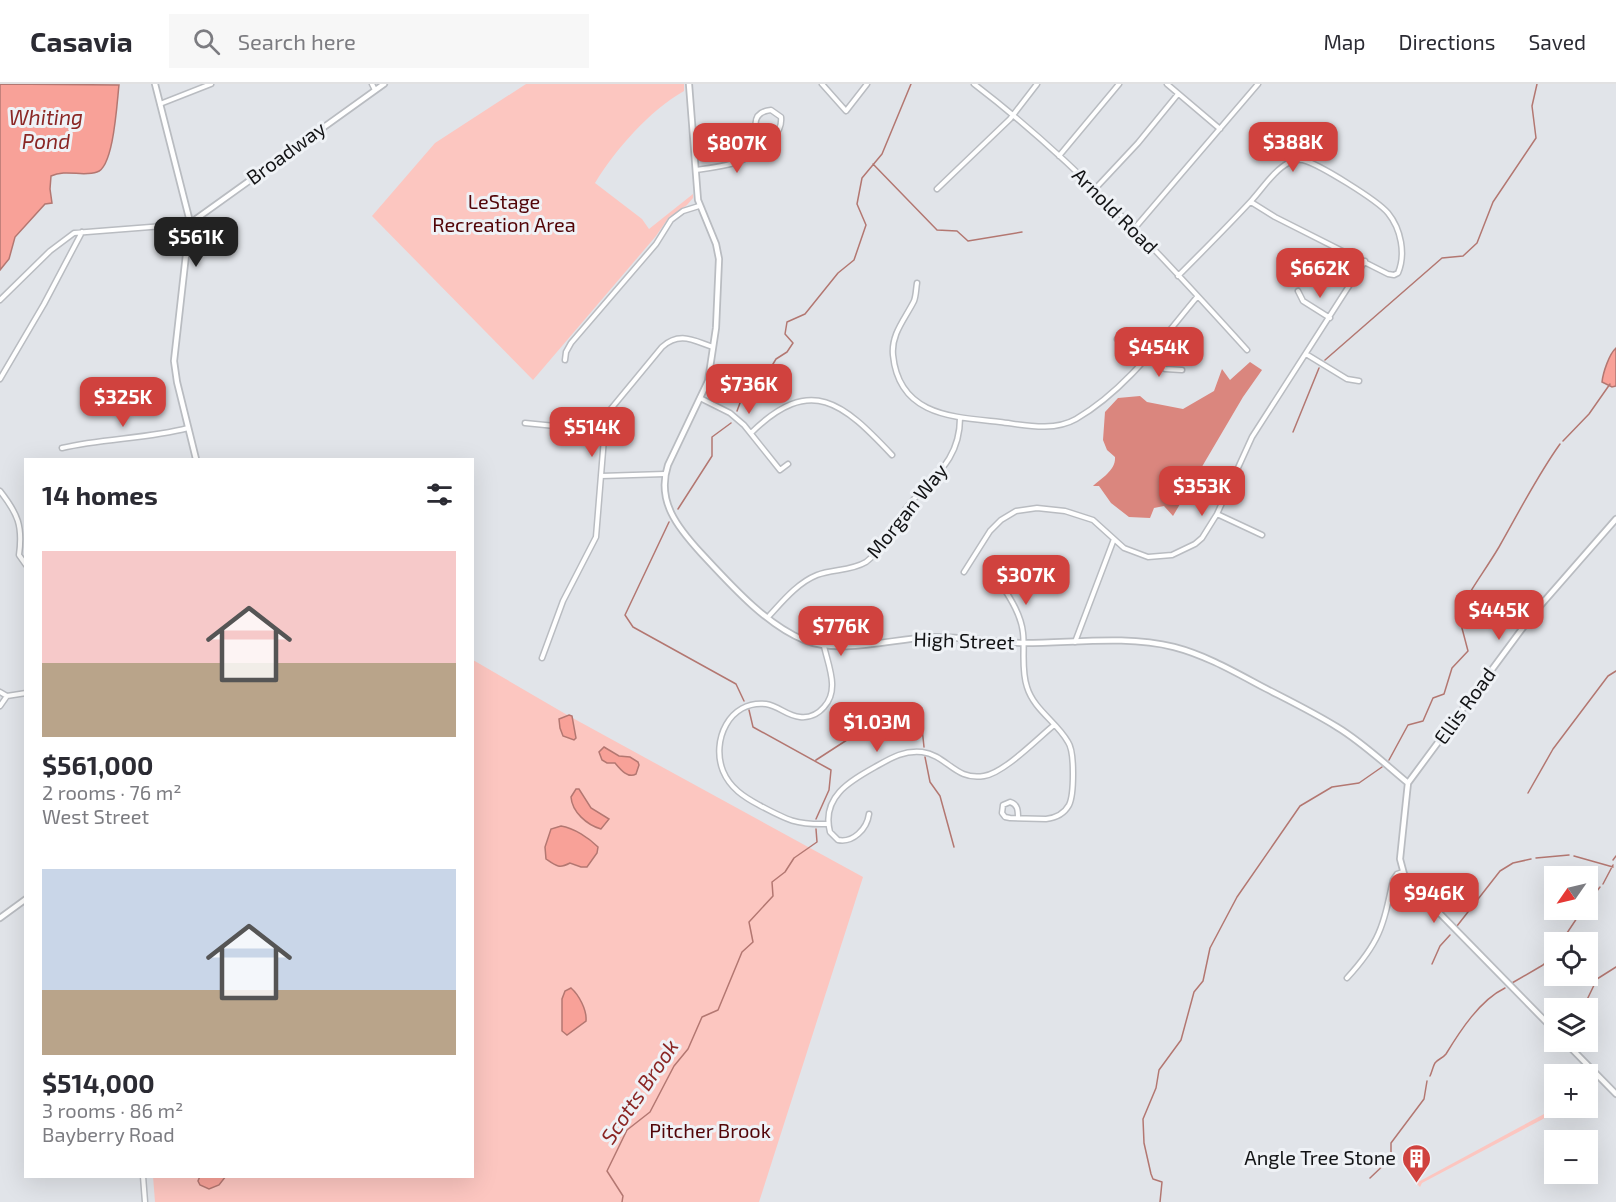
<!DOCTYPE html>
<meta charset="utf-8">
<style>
:root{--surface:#fff;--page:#f7f7f7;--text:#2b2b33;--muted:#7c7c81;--line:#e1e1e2;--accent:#d0423e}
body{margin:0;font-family:"Exo 2",sans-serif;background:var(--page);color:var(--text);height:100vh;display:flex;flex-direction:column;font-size:22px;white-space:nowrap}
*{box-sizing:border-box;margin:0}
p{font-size:20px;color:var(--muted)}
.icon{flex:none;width:33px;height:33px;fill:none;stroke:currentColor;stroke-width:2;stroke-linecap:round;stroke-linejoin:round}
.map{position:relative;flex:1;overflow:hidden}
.panel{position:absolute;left:24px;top:374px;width:450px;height:720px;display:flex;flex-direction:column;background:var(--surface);border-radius:0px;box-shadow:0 6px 24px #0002}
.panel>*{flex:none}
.needle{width:39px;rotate:236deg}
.fabs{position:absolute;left:1544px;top:782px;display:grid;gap:12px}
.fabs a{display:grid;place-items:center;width:54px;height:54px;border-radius:0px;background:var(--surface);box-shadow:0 6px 24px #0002;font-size:30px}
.price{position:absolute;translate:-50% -51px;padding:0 14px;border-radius:12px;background:var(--accent);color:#fff;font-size:20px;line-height:39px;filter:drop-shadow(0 2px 3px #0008)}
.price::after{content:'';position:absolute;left:50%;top:36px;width:18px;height:14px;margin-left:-9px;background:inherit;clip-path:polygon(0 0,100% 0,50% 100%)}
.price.active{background:#222;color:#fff}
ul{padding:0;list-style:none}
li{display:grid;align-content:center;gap:12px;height:318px;padding:0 18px}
li span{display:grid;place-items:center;height:186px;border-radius:0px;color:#555}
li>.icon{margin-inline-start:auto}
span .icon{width:108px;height:108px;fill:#fffc;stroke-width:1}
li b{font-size:26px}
h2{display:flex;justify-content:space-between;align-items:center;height:72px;padding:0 18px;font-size:26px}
header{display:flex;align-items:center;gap:36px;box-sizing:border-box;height:84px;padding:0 30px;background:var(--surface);border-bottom:2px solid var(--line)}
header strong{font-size:28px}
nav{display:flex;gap:33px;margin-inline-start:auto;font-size:21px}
.search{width:420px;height:54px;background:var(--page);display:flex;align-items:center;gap:15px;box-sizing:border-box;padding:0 21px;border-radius:0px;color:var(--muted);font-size:22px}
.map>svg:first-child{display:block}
</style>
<header>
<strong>Casavia</strong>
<div class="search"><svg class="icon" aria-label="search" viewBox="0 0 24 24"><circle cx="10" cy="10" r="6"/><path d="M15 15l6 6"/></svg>Search here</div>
<nav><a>Map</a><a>Directions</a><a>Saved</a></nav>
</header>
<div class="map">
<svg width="1616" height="1118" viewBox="0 0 1616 1118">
<rect width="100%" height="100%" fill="#e1e4e9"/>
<path fill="#fcc6c0" d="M526 0H684V7C649 27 616 65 595 99L642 135 649 145 693 110V114L687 121 669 133 656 152 533 296 372 132 435 59Z
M473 576 569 632 863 793 759 1118H155L153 1092H472Z
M1554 1017C1554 1026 1551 1030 1543 1035L1422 1099 1420 1103 1414 1097 1417 1094 1420 1097 1546 1029Z"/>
<path fill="#da867e" d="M1250 278 1262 286 1243 313 1173 432 1164 422 1154 424 1150 434 1129 433 1111 419 1099 402H1093C1102 394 1116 386 1115 373L1107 366 1103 356 1105 328 1118 314 1140 312 1147 318 1183 325 1214 307 1222 285 1230 296Z"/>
<path fill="#f8a198" stroke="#b37771" stroke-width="1.5" d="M0 0 119 1C117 17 114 83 97 88 83 93 66 85 51 92L50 105 52 119 45 120 15 153 9 175 0 186Z
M1616 264V302L1612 303 1602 298C1603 289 1609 270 1616 264Z
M569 631 572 632 576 654 574 656 563 652 560 644 559 635Z
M604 663 619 672 630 673 638 678 639 681 636 690C628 695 620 685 615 679H607L602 676 599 668Z
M576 705H579L591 724 609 735 601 745C587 741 572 728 571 713Z
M561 742C574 744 589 754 598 763L597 769 587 783H581L570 779C559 785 556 782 546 775L545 763 551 745Z
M571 904C579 911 587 926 586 937L567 951 562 947V915L565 907Z
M200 1092H226L219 1101 209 1105 200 1101 198 1097Z"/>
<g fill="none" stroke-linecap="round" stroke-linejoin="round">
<path stroke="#b37771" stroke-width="1.5" d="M873 80 937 146 957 147 968 157 1022 148
M1325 276 1442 174 1463 172 1477 159 1493 118 1536 54 1532 22 1537 0
M737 327 743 311 753 297 767 290 776 275 787 268 793 259 785 250 787 238 805 230 838 189 854 176 866 141 857 120 862 94 882 70 911 0
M1293 348 1319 284
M1563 357 1589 330 1610 300
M678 425 712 372V353L731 339
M669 438 625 531 633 543 736 600 744 617
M749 626 753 643 831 686 829 706 816 735
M925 673 930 698 940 712 954 763
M816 676 884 632 897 628 914 631 922 644 924 663
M1389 676 1408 641 1423 637 1433 614 1444 610 1452 584 1468 567 1458 529C1470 506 1486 485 1499 463 1519 428 1537 392 1560 360
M1528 709 1553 665 1608 592 1616 587
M1574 772 1613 783
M1536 774 1569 771
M1613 776 1616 772
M1603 800 1613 781
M1587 820 1600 803
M1457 842 1500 787 1513 779 1531 775
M1561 858 1583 825
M1432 880 1440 862 1450 851
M1512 899 1543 881 1554 870
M1583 924 1597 895 1616 883
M1555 959 1557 957
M1430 992C1432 988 1433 982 1435 979 1438 975 1443 974 1446 970 1460 947 1480 916 1505 904
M1370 1094 1391 1074V1059L1424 1015 1427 997
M622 1118 623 1112 607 1087 627 1046 650 1028 674 982 688 965 702 933 718 926 742 868 753 858 749 838 773 812 772 798 785 788 794 774 817 758 816 745
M1160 1118 1162 1098 1153 1095 1151 1090 1144 1059 1143 1035 1156 1004 1159 986 1181 956 1194 908 1203 897 1210 864 1237 813 1300 722 1332 703 1359 699 1382 683"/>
<defs>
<path id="minor" d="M372 0 375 6
M822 0 846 27 867 0
M974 0C1075 77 1162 172 1247 266
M1167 0 1220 45
M160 20 211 0
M1059 72 1119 0
M696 86C727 82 750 79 772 54 778 48 782 43 781 33L771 26C749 28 754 49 764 62
M937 105 1010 35 1037 0
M1094 106 1138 59 1178 10
M1134 145 1258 0
M1178 192C1203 167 1228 142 1252 116 1263 104 1274 86 1290 78 1294 76 1298 75 1303 76 1319 80 1377 116 1388 129 1401 145 1406 170 1398 189L1394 191 1388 190 1275 133 1251 118
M917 199C916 205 916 212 914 217 905 235 891 250 893 271 899 332 953 333 1000 338 1025 341 1053 348 1076 335 1126 306 1161 256 1197 213
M1298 207 1303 217 1330 234
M0 216 50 167 74 149 189 140
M1117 255 1134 258 1165 285 1182 286
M1306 270 1347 295 1359 297
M565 276 566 268 571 259 656 160 671 136 683 127 699 122
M0 295 44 220 82 148
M700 314 730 329 744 341 780 386 788 380
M525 339 605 347
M751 349C811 290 843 319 892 371
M62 364C104 354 147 355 188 344
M601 392 665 390
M0 407C18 430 23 442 19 471L26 481
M1217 430 1262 451
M964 488 990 447 1001 436 1016 427 1037 424 1065 427 1093 436 1124 464 1148 473 1172 471 1195 460 1202 454 1217 430 1252 353 1365 177
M998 495C1008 511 1021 529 1023 549 1025 567 1021 585 1027 603 1034 626 1057 638 1068 658 1075 668 1074 711 1069 721 1064 730 1055 734 1046 735L1010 734 1005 733 1002 729 1003 721 1010 718C1018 720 1018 727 1018 734
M768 533C782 518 797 499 817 491 833 485 851 487 866 478 883 466 888 450 899 434 922 398 960 384 960 334
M1075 558 1114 455
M824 562C828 581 840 606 824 623 818 630 809 634 800 633 787 632 779 622 766 620 729 616 711 657 723 687 730 704 744 713 759 721 787 736 796 741 828 740
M542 574 563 517 596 453 605 342 610 326 662 263C680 247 694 257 713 263
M0 608 7 612
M7 612 26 609
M0 622 7 612
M869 730C867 745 853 759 838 756L830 748C821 713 850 697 875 683 891 674 904 666 922 668 947 671 955 697 984 692 1004 689 1037 655 1054 641
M1347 894C1380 858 1383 843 1393 796L1397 790 1403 788
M143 1092 145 1118"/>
<path id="tertiary" d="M155 0 189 134V144L174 277 177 298 196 375
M689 0 698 116 716 160 719 175 716 244 708 297 668 381C656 417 678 444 701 469 729 499 766 541 804 556 841 571 891 555 930 553 962 552 993 559 1025 559 1074 559 1126 551 1174 563 1205 571 1233 587 1261 602 1286 615 1313 628 1337 643 1362 658 1385 680 1408 699
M189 140 384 0
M0 834 26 815
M1554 946 1413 802 1404 790 1400 775 1407 708 1408 699 1533 530 1616 435
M1564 957 1616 1010"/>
</defs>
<use href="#minor" stroke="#b9bcc1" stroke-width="7"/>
<use href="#tertiary" stroke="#b9bcc1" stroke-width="8"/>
<use href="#minor" stroke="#fff" stroke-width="4"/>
<use href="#tertiary" stroke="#fff" stroke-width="4.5"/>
</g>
<defs>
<symbol id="building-pin" viewBox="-11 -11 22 30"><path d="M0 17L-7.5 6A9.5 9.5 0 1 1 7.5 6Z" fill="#d0423e" stroke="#eff2f6"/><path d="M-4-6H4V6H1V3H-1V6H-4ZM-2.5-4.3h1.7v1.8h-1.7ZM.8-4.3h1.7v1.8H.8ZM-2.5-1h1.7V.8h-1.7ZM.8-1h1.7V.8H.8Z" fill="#fff"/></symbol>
</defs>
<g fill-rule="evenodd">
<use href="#building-pin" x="1400" y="1058" width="33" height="45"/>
</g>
<g text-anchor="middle" stroke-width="6" stroke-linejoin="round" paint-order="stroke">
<g font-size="20" fill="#131416" stroke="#eff2f6">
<text transform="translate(286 69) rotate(-36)" y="7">Broadway</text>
<text transform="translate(1115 127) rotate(45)" y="7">Arnold Road</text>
<text transform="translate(907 427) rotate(-51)" y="7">Morgan Way</text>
<text transform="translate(964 557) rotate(2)" y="7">High Street</text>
<text transform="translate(1465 622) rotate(-54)" y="7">Ellis Road</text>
</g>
<g font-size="20" fill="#520508" stroke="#eff2f6">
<text x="504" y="125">LeStage<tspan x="504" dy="23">Recreation Area</tspan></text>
<text x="710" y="1054">Pitcher Brook</text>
</g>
<g font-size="20" fill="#131416" stroke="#eff2f6" text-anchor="end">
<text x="1396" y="1081">Angle Tree Stone</text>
</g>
<g font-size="21" font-style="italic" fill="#8b2725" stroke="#eff2f6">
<text x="46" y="41">Whiting<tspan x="46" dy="24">Pond</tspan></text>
<text transform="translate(640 1008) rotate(-56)" y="7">Scotts Brook</text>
</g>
</g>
</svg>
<div class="fabs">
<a><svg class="needle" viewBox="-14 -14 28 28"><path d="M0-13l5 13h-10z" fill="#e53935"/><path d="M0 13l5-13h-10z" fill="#7c7c81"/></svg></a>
<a><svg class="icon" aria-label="locate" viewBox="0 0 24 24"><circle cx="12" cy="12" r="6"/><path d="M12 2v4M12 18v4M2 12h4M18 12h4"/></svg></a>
<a><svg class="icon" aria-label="layers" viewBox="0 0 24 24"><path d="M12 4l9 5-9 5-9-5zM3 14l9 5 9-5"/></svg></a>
<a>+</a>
<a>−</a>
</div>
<b class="price" style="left:1293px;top:89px">$388K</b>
<b class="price" style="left:737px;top:90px">$807K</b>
<b class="price active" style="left:196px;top:184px">$561K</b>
<b class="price" style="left:1320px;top:215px">$662K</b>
<b class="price" style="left:1159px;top:294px">$454K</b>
<b class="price" style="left:749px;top:331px">$736K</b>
<b class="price" style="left:123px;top:344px">$325K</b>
<b class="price" style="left:592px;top:374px">$514K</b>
<b class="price" style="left:1202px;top:433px">$353K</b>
<b class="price" style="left:1026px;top:522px">$307K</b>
<b class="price" style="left:1499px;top:557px">$445K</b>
<b class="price" style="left:841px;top:573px">$776K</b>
<b class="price" style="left:877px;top:669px">$1.03M</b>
<b class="price" style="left:1434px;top:840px">$946K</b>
<section class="panel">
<h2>14 homes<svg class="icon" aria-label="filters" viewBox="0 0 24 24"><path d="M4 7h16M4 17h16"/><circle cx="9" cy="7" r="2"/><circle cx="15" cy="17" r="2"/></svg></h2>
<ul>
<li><span style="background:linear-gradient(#f6c9c9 60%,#b9a48a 0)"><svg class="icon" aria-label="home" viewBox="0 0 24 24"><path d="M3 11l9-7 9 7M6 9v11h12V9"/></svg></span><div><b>$561,000</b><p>2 rooms · 76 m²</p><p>West Street</p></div></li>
<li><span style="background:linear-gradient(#c9d6e8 65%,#b9a48a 0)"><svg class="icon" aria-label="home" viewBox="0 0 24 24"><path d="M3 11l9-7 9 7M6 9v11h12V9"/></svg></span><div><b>$514,000</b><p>3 rooms · 86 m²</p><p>Bayberry Road</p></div></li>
</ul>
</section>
</div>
